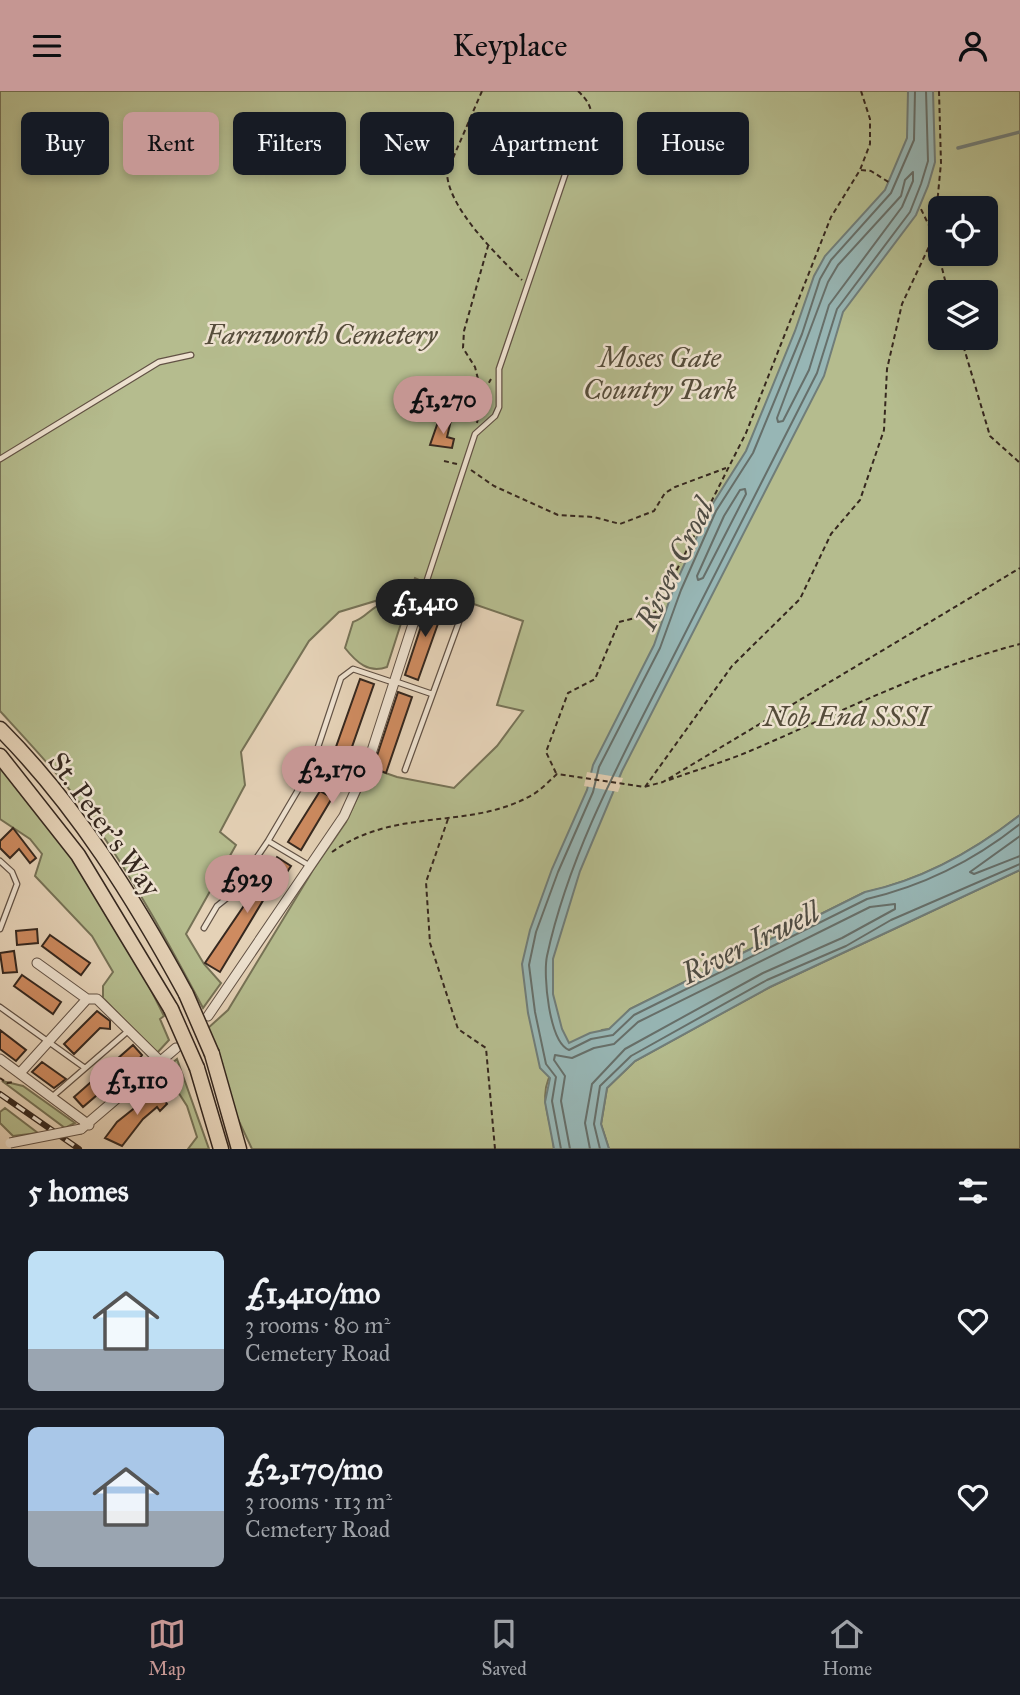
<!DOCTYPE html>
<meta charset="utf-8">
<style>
:root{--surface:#171b24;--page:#242831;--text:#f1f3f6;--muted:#9ea1a6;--line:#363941;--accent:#c59692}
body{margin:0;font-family:"IM FELL Great Primer",serif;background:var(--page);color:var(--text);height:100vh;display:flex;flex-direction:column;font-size:26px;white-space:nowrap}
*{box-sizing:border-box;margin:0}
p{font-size:23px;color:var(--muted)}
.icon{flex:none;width:38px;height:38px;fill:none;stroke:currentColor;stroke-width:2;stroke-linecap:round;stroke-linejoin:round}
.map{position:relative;height:1058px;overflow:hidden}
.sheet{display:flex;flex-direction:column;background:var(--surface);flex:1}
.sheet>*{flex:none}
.hud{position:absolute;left:21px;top:21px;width:978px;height:63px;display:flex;gap:14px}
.fabs{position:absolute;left:928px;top:105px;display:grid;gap:14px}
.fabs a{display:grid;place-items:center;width:70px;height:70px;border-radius:10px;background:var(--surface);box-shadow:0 4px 10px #0003;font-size:35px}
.price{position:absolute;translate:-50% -60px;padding:0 16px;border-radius:24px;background:var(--accent);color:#111;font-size:23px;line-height:46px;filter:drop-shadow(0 2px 4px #0008)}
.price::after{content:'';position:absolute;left:50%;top:42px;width:21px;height:16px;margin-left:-10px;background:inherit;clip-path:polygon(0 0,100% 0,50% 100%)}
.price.current{background:#222;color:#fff}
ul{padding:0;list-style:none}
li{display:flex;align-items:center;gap:21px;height:175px;padding:0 28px}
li+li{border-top:2px solid var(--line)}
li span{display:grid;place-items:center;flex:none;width:196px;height:140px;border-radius:10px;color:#555}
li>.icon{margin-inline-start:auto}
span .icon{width:84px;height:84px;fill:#fffc;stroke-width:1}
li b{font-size:30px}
h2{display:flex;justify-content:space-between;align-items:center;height:84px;padding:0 28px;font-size:30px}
.tag{padding:0 24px;border-radius:10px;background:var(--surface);box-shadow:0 4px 10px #0003;font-size:24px;line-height:63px}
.tag.current{background:var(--accent);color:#111}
header{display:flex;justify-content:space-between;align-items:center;height:91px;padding:0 28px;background:var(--accent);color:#111;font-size:32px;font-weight:600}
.menu{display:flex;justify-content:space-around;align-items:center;height:98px;border-top:2px solid var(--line);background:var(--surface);font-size:19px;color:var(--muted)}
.menu a{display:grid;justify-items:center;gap:4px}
.menu .current{color:var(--accent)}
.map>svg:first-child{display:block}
</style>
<header><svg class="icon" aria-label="menu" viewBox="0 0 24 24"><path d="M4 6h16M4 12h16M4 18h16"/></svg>Keyplace<svg class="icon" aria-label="person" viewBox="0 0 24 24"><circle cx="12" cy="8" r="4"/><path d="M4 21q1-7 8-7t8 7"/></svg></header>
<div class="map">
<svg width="1020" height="1058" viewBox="0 0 1020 1058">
<rect width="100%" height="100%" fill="#e5d2b7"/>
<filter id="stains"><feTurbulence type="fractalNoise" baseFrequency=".00286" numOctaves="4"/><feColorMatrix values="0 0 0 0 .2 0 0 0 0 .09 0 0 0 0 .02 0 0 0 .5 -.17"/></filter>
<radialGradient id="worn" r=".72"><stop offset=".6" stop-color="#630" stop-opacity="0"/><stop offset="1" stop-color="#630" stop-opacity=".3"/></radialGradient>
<path fill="#b5bc8e" stroke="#767256" stroke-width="2" fill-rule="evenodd" d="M0 0H1020V724C973 761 921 789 863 802L630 918 610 938 602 939C576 957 539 976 546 1014 548 1029 553 1043 554 1058H252L236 1024 207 938 228 919 313 779 346 731 371 677 397 686 454 697 497 655 523 620 497 614 523 530 465 510 415 487 404 517 392 505 339 521 309 550 241 661 245 694 220 741 236 754 186 843 204 873 221 892 203 917C170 855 137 794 97 736 69 694 34 657 0 620ZM940 117H985V163H940ZM940 201H985V247H940Z
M382 513 405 520 387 576C369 583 356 571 345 557L353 531C366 527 371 516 382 513Z
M0 673 62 750 133 863 164 925 160 928 169 949 157 962 103 907V895L113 881 92 845 35 785 42 763 30 748 0 728Z
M1020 779V1058H609L601 1033 607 997 635 970 770 896Z
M177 968 209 1058H188L197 1046 187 1015 164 979Z
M2 990 23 995 75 1032 65 1037Z
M5 1017 38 1042 13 1045 0 1032V1021Z"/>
<path fill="#97b6b5" stroke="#707d79" stroke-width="2" d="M908 0H933L935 71 928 95 916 124 843 221 824 285 622 680 580 780 553 868V903L562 938 569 952 590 942 609 938 630 918 865 801C923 789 974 760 1020 724V779L770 896 635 970 607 997 601 1033 609 1058H554L545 1011 550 987 540 977 528 922 522 873 530 839 552 778 587 699 593 674 654 554 674 496 710 417 746 360 795 240 814 185 825 165 885 99 907 47Z"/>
<path fill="#e5d2b7" d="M587 681 623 687 618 701 584 695Z"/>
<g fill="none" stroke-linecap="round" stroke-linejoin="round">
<path stroke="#666f6a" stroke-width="2" d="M926 0 928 70 921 93 910 121 837 218 817 282C767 380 717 478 668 576 621 668 569 763 547 865 543 884 549 951 569 959L591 948 613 944 634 924 867 808C923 795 975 769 1020 733
M913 81V90L902 116 829 214 809 279 783 330 778 331 777 327 828 191 838 174 901 105 905 89Z
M745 398 746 403 703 487 698 489 697 485 724 425 740 399Z
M1020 745 970 781 974 783 1020 765
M561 1058 552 1010 556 986 546 973 535 921 529 874 536 841 558 781 593 701 599 676 660 557 681 499 716 420 753 362 802 243 820 188 831 169 891 102 914 49 915 0
M570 1058 561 1010 565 985 554 969 555 964 572 967 594 957 614 953 638 931 870 816 895 813V818L842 847 763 882 625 958 592 993 585 1032 590 1058
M600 1058 594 1033 600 995 631 965 767 889 846 855 891 829 1020 773"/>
<path stroke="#707d79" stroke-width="3.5" d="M958 57 1020 41"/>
</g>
<path fill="#ce8b60" stroke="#36281f" stroke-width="2" d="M452 325 447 346 454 348 452 357 430 354 438 331 444 333Z
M430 508 445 513 418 589 405 584Z
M360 588 374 593 339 693 325 687Z
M398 601 412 606 386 682 373 677Z
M320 700 332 707 301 759 288 751Z
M13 737 36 767 30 772 19 758 10 767 0 757V750Z
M277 766 291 775 274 801 270 798 220 881 205 872Z
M37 838 38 852 17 854 16 840Z
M50 844 90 872 81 884 42 855Z
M14 860 17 881 3 882 0 862Z
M22 884 61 911 53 923 14 895Z
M97 920 110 930V938L100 937 74 963 64 953Z
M0 939 26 959 16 970 0 958Z
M133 954 142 964 139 968 83 1016 74 1006Z
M42 971 66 988 54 997 32 981Z
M162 995 170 1004 164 1009 167 1013 160 1020 157 1016 143 1028 122 1055 105 1047 117 1031Z"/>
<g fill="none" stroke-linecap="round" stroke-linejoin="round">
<defs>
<path id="service" d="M0 368 159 271 191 264
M426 492 475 343 495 325 499 316V278L567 78 579 56
M394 590 432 603
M405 679 463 520
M268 750 310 775
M0 770 12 781 17 793 0 838
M204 837 217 815 232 803 268 750 311 677 341 587 353 578 392 591
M0 916 85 977
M53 1005 128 940"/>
<path id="minor" d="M37 872 87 908H97L162 972
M208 925 344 725 368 672 426 493
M0 968 89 1034
M20 982 87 908
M81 1038 176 957"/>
<path id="trunk" d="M0 638C76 714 135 809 186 903
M0 665 78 764 171 918
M212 963 239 1058
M197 977 221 1058"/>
</defs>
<use href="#service" stroke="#625245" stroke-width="7"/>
<use href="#minor" stroke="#625245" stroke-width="11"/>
<use href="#trunk" stroke="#36281f" stroke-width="17"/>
<path stroke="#36281f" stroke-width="2" stroke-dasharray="5 3.5" stroke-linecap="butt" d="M482 0 447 81C447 116 498 165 522 189
M578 0C597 18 593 29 582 50
M939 0 941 72 934 145 948 201
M861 79 871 80 890 92
M961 247 990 345 1020 372
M482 304 475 276 463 257 464 240 488 155
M477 332 482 304 491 288
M444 370 457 373
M471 379 494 395 558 424 594 426 620 433 654 420 665 402 675 396 726 377
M556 682 546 661 568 602 595 588 619 531 655 522 746 342 831 126 860 79 870 53V28L861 0
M669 689C696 679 724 671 750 660 839 622 926 577 1020 553
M645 696 732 575 800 508 831 443 860 409 884 339 887 278 902 213 934 145 921 118
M448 728 426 791 430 852 458 938 486 957 495 1058
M332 761C397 715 469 740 532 704 541 699 549 690 557 683L644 696 663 691 1020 477
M0 987 7 992 13 991"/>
<use href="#service" stroke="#eee2d0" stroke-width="4.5"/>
<use href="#minor" stroke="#eee2d0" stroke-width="9"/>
<use href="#trunk" stroke="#e5d2b7" stroke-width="14"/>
<defs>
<path id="rail" d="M0 1003 79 1058"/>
</defs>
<use href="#rail" stroke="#36281f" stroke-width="6"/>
<use href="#rail" stroke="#eee2d0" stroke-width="3.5" stroke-dasharray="10" stroke-linecap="butt"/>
<defs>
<path id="minor-bridge" d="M10 1052 81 1038"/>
<path id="trunk-bridge" d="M186 903 212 963
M171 918 197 977"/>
</defs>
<use href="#minor-bridge" stroke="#625245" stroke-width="11" stroke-linecap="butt"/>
<use href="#trunk-bridge" stroke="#36281f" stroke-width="17" stroke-linecap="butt"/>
<use href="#minor-bridge" stroke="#eee2d0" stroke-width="9"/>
<use href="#trunk-bridge" stroke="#e5d2b7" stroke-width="14"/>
</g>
<g text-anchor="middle" stroke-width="5" stroke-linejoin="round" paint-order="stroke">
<g font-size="28" font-style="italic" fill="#564d3b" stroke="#eee2d0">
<text x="321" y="253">Farnworth Cemetery</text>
<text x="660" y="276">Moses Gate<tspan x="660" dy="32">Country Park</tspan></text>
<text x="846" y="635">Nob End SSSI</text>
</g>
<g font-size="28" fill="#36281f" stroke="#eee2d0">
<text transform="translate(105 733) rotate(54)" y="10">St. Peter's Way</text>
</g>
<g font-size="30" font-style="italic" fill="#4e4c44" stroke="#eee2d0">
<text transform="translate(675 473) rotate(-64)" y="10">River Croal</text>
<text transform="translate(750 852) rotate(-26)" y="10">River Irwell</text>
</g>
</g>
<rect width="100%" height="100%" filter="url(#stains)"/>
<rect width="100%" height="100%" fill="url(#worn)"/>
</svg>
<div class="fabs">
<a><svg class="icon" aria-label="locate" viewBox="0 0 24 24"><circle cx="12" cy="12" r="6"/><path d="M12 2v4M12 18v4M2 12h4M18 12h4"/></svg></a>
<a><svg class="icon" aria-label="layers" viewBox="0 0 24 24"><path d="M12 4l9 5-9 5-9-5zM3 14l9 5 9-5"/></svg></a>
</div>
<b class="price" style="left:443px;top:345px">£1,270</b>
<b class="price current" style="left:425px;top:548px">£1,410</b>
<b class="price" style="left:332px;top:715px">£2,170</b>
<b class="price" style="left:247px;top:824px">£929</b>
<b class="price" style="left:137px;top:1026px">£1,110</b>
<div class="hud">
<a class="tag">Buy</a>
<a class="tag current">Rent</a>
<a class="tag">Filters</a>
<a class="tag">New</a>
<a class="tag">Apartment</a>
<a class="tag">House</a>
</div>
</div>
<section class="sheet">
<h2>5 homes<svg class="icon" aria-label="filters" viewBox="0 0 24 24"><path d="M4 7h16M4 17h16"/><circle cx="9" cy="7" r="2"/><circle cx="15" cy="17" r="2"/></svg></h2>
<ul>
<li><span style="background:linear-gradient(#bfe0f5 70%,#9aa5b1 0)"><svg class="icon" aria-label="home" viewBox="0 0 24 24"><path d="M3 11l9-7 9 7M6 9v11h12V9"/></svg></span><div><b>£1,410/mo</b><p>3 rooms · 80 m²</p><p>Cemetery Road</p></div><svg class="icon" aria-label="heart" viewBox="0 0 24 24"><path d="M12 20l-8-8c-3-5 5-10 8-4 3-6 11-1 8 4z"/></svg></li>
<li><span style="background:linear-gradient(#a9c7e8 60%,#9aa5b1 0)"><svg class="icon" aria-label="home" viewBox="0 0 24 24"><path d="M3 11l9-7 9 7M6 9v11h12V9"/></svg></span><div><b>£2,170/mo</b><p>3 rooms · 113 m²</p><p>Cemetery Road</p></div><svg class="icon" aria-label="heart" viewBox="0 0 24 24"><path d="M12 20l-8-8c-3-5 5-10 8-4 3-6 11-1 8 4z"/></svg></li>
</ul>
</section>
<nav class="menu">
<a class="current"><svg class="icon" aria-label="map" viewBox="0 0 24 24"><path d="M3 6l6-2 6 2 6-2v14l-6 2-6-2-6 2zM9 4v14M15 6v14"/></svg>Map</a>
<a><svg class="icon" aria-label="saved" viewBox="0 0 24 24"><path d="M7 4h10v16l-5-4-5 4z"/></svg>Saved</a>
<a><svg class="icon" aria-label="home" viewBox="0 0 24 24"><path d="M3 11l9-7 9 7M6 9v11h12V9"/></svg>Home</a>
</nav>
